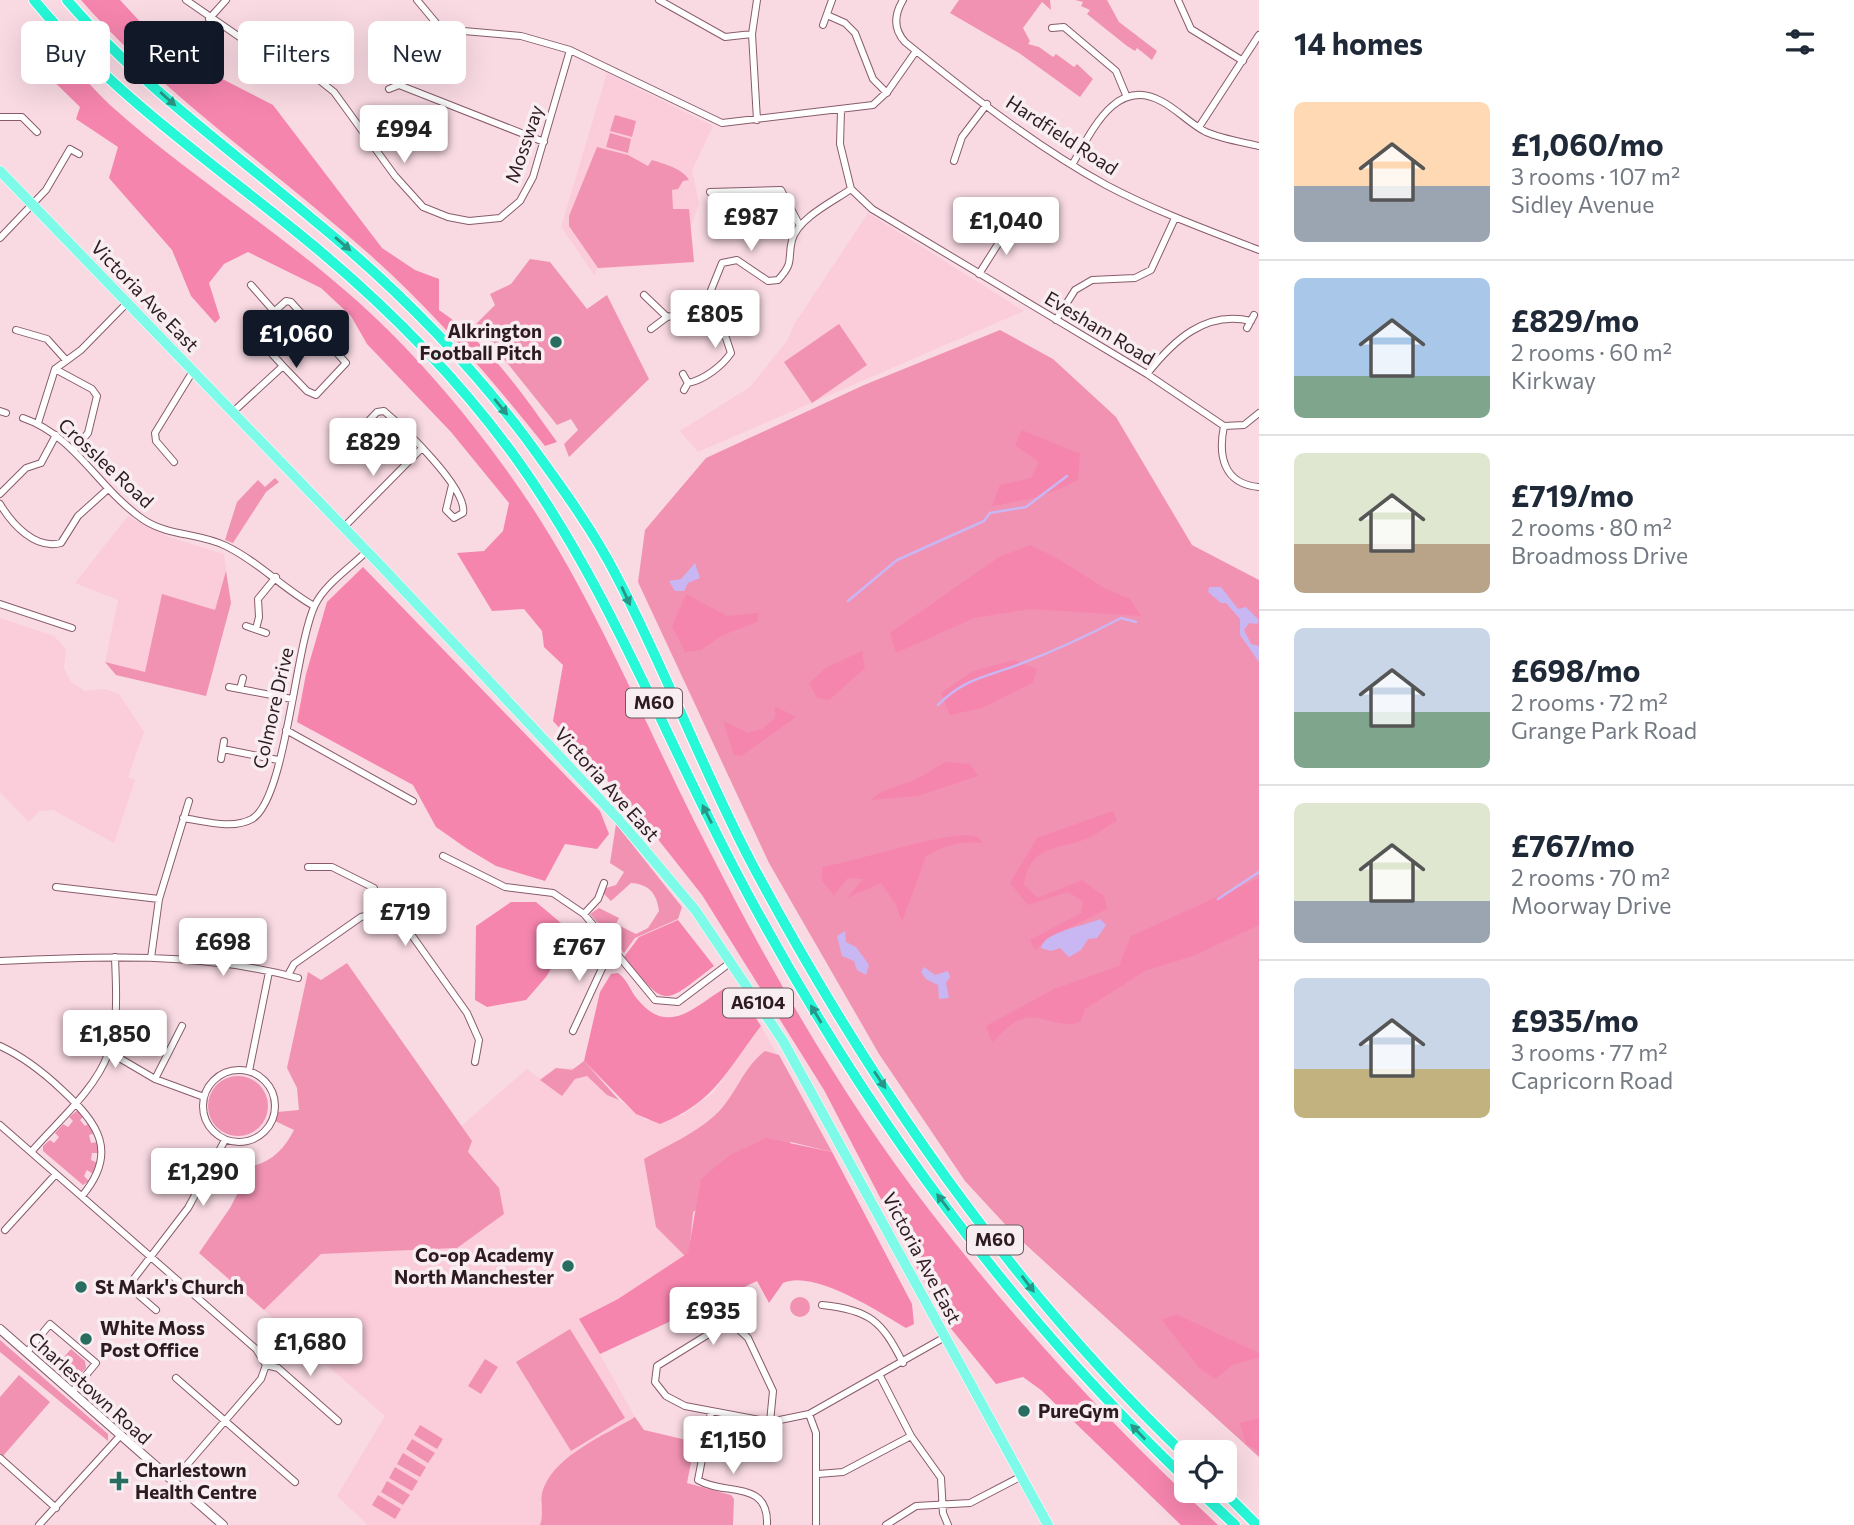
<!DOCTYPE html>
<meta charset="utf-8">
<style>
:root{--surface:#fff;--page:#f2f2f3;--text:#1f2937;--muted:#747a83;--line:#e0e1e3;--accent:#111827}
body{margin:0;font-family:Commissioner,sans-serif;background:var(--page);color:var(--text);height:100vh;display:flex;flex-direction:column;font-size:26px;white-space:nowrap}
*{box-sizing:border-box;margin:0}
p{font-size:23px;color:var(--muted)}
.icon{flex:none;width:38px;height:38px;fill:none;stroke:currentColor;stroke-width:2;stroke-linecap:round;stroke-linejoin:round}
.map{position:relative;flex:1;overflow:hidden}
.details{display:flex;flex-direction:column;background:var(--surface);width:595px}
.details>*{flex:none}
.top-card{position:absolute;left:21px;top:21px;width:665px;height:63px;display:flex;gap:14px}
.controls{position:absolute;left:1174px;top:1440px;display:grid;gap:14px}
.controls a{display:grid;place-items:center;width:63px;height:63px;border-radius:10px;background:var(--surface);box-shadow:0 7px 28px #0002;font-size:35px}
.price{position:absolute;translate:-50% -60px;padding:0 16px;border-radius:7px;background:#fff;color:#222;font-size:23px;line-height:46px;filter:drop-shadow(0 2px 4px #0008)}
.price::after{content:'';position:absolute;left:50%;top:42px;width:21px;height:16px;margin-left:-10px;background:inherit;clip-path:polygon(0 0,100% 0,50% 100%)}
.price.selected{background:var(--accent);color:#fff}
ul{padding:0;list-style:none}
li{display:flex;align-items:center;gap:21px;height:175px;padding:0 35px}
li+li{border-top:2px solid var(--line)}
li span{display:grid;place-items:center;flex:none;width:196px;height:140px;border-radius:10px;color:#555}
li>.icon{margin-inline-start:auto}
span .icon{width:84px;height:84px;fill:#fffc;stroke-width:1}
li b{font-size:30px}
h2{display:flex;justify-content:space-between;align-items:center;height:84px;padding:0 35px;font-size:30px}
.pill{padding:0 24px;border-radius:10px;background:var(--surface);box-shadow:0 7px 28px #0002;font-size:24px;line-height:63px}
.pill.selected{background:var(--accent);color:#fff}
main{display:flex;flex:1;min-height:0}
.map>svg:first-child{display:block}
</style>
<main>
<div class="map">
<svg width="1259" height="1525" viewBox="0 0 1259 1525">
<rect width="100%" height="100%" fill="#f9dae3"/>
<path fill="#fbccda" d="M607 73 713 126 692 170 699 203 691 227 694 262 596 269 595 276 561 227Z
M868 213 1024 311 698 452 680 431 750 387 787 341 795 323Z
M128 516 169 537 224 554 231 603 206 696 116 675 105 662 118 600 75 583Z
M0 618 54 636 66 649 64 668 71 682 85 691 105 689 119 694 144 732 128 777 135 780 114 843 53 810 39 811 29 822 0 792Z
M761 1026 832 1152 791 1142 689 1253 618 1299 580 1319 635 1417 570 1456 540 1503 543 1517 540 1525H368L337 1496 385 1416 264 1310 321 1254 457 1248 499 1188 468 1152 472 1141 461 1126 527 1069 540 1079 556 1068H576L584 1061 619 1100 646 1120 683 1115 713 1093Z"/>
<path fill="#f192b2" d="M959 0H1050L1051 10 1042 2 1023 28 1030 41 1028 44 1039 47 1053 57 1056 54 1074 67 1077 64 1093 79 1080 97 1019 53 950 13Z
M1075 0H1107L1119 22 1157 51 1152 60 1137 48 1135 51 1127 46 1087 14 1090 10 1081 6 1083 2Z
M615 115 636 121 632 137 610 131Z
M610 133 631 139 628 153 606 147Z
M597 147 628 155 648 166 652 160C664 164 682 168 689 180L683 181 678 189 672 190 673 209H689L694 262 598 268 569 226V216Z
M530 259 550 262 587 309 607 295 649 379 569 457 564 444 578 430 571 419 557 425 476 324 495 305 490 294 511 284Z
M839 324 867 365 812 403 784 362Z
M1000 330 1053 359 1116 417 1192 545 1259 580V1457L1014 1234 965 1181 879 1054 769 863 638 582 645 530 706 458 864 385Z
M275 478 279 482 266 492 233 543 225 540 237 502 258 480 265 487Z
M226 571 231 603 206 696 116 675 105 662 145 672 162 594 215 610Z
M616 824 682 907 678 919 635 938 624 953 590 914 599 908 619 918 616 924 636 934 648 928 659 911C657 894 649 884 631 883L611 901 603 893 606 888 616 885 624 872 610 863Z
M347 963 472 1141 468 1152 499 1188 504 1214 457 1248 321 1254 264 1310 199 1253 230 1208 252 1166C272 1162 285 1148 294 1130L275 1121 277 1112 299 1110 297 1088 287 1068 308 972 321 980Z
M765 1051 779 1055 832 1152 791 1142 693 1212 689 1253 685 1256 656 1227 644 1159C670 1144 703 1130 722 1108 738 1089 745 1066 765 1051Z
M584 1061 619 1100 607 1095 587 1076 575 1079 562 1096 540 1080 556 1068 572 1070Z
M208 1106a30 30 0 1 1 60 0a30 30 0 1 1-60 0Z
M78 1110 85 1115 80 1120 85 1126 91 1122 95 1133 89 1135 91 1143 98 1142 99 1153H92L91 1160 98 1163 93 1174 87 1170 84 1176 89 1181 83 1185 43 1151V1146L50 1140 54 1143 59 1137 55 1133 63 1124 68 1127 73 1121 69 1117Z
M790 1307a10 10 0 1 1 20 0a10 10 0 1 1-20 0Z
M570 1329 625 1418 571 1451 516 1362Z
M0 1340 108 1434V1441L0 1352Z
M71 1349 85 1361 86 1368 73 1382 55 1367Z
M485 1359 498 1367 481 1394 468 1386Z
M19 1375 50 1402 3 1456 0 1453V1397Z
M635 1417 644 1430 695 1442 687 1483 731 1495 734 1499 733 1525H540C545 1512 538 1501 544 1487 558 1454 605 1435 635 1417Z
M420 1425 443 1439 437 1449 414 1435Z
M412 1439 435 1453 428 1463 406 1449Z
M403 1453 426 1467 420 1477 397 1464Z
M395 1467 418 1481 412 1491 389 1478Z
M387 1481 410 1495 403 1505 381 1492Z
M378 1495 401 1509 395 1519 372 1505Z"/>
<path fill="#f685ae" d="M81 0H120L195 81 205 70 273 105 382 248 415 270 439 279V310C489 344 522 393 557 442L545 446C498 387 448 328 392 275 291 180 173 105 81 0Z
M38 27C62 52 85 81 110 105 199 185 304 246 389 331 430 372 468 417 502 464 589 581 641 719 708 848 770 970 846 1103 930 1211 1017 1324 1114 1428 1218 1525H1181L1041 1390 1023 1377 996 1384 944 1320 824 1090 702 895 638 814 553 721 563 665 544 647 542 631 524 609 492 611 457 553 484 551 503 531 509 503 451 432 367 344 351 316 321 288 248 252 224 264 209 283 220 318 215 323 191 296 172 250 109 178 118 147 76 119 80 107 29 57Z
M1022 430 1080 454 1078 480C1043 498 1029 499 992 506L1000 485 1031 478 1039 462 1015 445Z
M1030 545 1055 557 1106 589 1130 599 1141 616 1030 609 974 618 896 653 890 633 999 557Z
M363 567 600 811 609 834 597 849 565 844 545 881 496 866 466 848 436 827 413 785 297 722 306 674 327 602Z
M686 594 727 616 759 613 757 622 721 636 701 650 685 652 672 627Z
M862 651 865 668 829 700 817 698 809 683 826 668Z
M1014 660 1037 669 1033 683 982 708 950 715 941 693 973 671Z
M775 706 796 717 741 756 734 755 723 721 748 733 762 729 775 718Z
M945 762 970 764 978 776 918 796 871 800 881 792 915 780Z
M1113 811 1117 821C1108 826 1098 833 1088 838 1057 851 1030 844 1024 885L1038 898 1082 880 1104 896 1107 909 1049 938 1035 950 1030 940 1081 913 1083 902 1068 892 1028 905 1010 883 1037 838Z
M964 835 978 837 982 843C960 841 946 845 926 856L902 922 896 905 881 883 847 898 863 879 848 878 834 895 822 881V867C870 858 915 840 964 835Z
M1259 878V925L1193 956 1147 970 1085 1009 1080 1022C1058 1030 1038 1010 1019 1020 1009 1024 1000 1035 992 1042L986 1026 1054 989 1119 966 1131 936Z
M511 902H536L573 933 546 977 526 1000 487 1007 475 1000 476 926Z
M678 920 714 966C662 1006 667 1009 624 957L639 937Z
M618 973C628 980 630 991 638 1000 669 1037 695 1006 725 988L738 990 761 1026C727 1070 715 1102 660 1124L636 1114 584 1061 600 992 611 974Z
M766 1138 832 1152 912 1304 914 1324 906 1328C879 1312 814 1269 783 1283L769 1303 757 1281 600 1354 579 1319 618 1299 688 1253 701 1179 730 1155Z
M1176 1314 1259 1353V1358L1234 1364 1215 1379 1199 1368 1162 1320Z
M1259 1418V1451L1246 1444 1240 1423Z"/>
<path fill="#c9b7f3" d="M695 563 700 578 688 583 684 591H675L669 581 681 579Z
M1209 587H1221L1238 609 1246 607 1259 620 1257 624 1249 623 1244 630 1251 644 1259 646V662L1240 635V619L1226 603H1221L1208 592Z
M1100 919 1106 925 1097 938 1088 939 1081 950 1069 957 1060 948 1051 951 1041 948C1044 931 1086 926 1100 919Z
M845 931 846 942 856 947 869 965 866 975 857 970 854 961 842 956 837 936Z
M924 967 935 975 948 971 950 977 946 983 949 998 939 999 938 985 926 979 921 972Z"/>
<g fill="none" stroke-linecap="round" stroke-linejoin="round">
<path stroke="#c9b7f3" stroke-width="2.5" d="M848 601 897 560 984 521 990 513 1026 507 1067 476
M938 705C964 678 987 677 1020 664 1054 651 1089 635 1121 618L1136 622
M1218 899 1259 872"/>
<defs>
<path id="minor" d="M186 0 254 47 314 76 334 92 395 176 423 207 448 217 469 221 500 218 520 201 533 177 570 50
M417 0 437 24 452 30 521 36 570 50 722 123 873 105 888 91 916 51
M659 0 725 37 752 34
M903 0C894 15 893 29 905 42 968 93 1035 146 1106 185 1155 211 1207 230 1259 250
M1178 0 1191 29 1243 61
M827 15 845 23 855 33 873 79 887 93
M209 19 226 0
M823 25 832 0
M1052 28 1064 27 1116 71 1126 95
M398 75 399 85 544 142
M389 89 399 85
M841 111 840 144 851 189 872 209 1147 374 1224 426 1244 425 1259 413
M0 117H22L37 132
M757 120 752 34 757 0
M1199 127 1259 35
M954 161 962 137 987 104
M1072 165C1091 133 1115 76 1161 101 1177 109 1190 124 1206 132 1222 139 1242 142 1259 146
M710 192 781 190 800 226
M0 238 46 190 70 149 79 154
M979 274 1010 225
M251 285 273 310
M644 295 667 317
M1056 320 1075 290 1092 280 1135 278 1151 270 1175 218
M1247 328 1254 315
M651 329 667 317 703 310 722 263 737 260 768 281 778 280C795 261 787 261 792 240 798 218 834 201 851 189
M16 330 47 339 65 359
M55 369 92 389 97 396 88 433 74 450
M683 374 688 383 684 390
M1147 374C1173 341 1205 310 1251 321
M688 383C704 380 722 366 731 353L726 338 703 310
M0 411 6 413
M234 411 283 366 252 332 286 301 291 302 346 363 316 395 307 391 283 366
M23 418C76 436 99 490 144 520 168 536 200 533 226 546 259 562 282 588 314 606
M38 423 55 369 81 350 127 303
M1224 426C1218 455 1223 484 1259 487
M355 435 377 412 384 411C403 427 468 489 463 513L454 518 446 510 452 485
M174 462 156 441 155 433 193 371
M0 494 26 468 41 463 56 435
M0 504C12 524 35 550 61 543L78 516 108 489
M344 527 422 448
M0 604 72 628
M246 626 266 633
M256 629 259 617 258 599 276 577
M229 687 292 699
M240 689 243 678
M286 730 413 801
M223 749 278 760
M221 759 224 741
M183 818C204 821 232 830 252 819 286 799 295 646 315 605 325 584 351 567 367 551
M443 856 505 887 553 893 584 914 655 1000 678 1002 731 962
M308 867H332L374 888 378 913
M56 887 159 899
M584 914 598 899 604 883
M151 958 159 899 189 801
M0 961C99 956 201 952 298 978
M288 975 294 964 361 917 378 913 394 916 413 937 467 1013 479 1040 475 1062
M573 1031 611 949
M0 1046C24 1057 43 1072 62 1090 98 1123 119 1152 82 1196
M109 1052 155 1079 204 1097
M203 1106a36 36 0 1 1 72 0a36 36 0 1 1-72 0Z
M249 1071 269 972
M155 1079 182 1026
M0 1125 256 1349 266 1365
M32 1151C57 1122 95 1090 108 1054 119 1024 116 988 115 957
M5 1230 56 1174
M822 1305C870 1310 882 1321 903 1363
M156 1310 134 1291 132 1281 188 1208 225 1140
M27 1352 50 1324 96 1363 73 1391
M266 1365 278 1368 338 1421
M880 1376 911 1436 941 1478 943 1513 948 1525
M176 1378 295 1482
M711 1412 698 1480C724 1496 769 1479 767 1525
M809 1414 816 1433V1525
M770 1422 773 1391 748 1338 734 1325 720 1327 657 1366 655 1382 666 1396 685 1406 770 1422 809 1414 945 1337
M0 1458 56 1508
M818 1474 843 1472 911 1436
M173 1481 261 1379 266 1365
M39 1525 120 1436
M886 1525 916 1506 970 1503 1022 1476"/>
<path id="tertiary" d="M0 1329 223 1525"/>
<path id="primary" d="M0 171 384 569 623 824 696 911 783 1041 1048 1525"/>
<path id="motorway" d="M34 0C110 92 206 158 298 233 377 297 450 369 510 450 605 579 661 729 735 870 853 1095 1002 1304 1186 1479
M67 0C138 83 227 147 310 217 390 282 463 355 525 437 557 481 592 528 617 577 666 671 703 771 752 864 867 1080 1010 1287 1186 1456
M1199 1491 1235 1525
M1223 1491 1257 1525"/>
</defs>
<use href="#minor" stroke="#885c6a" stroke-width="8"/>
<use href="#tertiary" stroke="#885c6a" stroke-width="10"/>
<use href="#primary" stroke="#fff" stroke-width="11"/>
<use href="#motorway" stroke="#fff" stroke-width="12"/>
<use href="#minor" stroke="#fff" stroke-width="6"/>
<use href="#tertiary" stroke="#fff" stroke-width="8"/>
<use href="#primary" stroke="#7dfbe8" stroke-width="10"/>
<use href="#motorway" stroke="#26f8d8" stroke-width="10"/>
</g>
<defs><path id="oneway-solid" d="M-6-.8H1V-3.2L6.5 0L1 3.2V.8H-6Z" transform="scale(1.75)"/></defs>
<g fill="#299586">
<use href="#oneway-solid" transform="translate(168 99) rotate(42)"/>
<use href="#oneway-solid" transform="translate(343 244) rotate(41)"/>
<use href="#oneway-solid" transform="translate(501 407) rotate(51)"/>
<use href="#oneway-solid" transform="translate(626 596) rotate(65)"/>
<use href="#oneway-solid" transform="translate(707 814) rotate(-117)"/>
<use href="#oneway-solid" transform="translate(816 1014) rotate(-121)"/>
<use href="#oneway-solid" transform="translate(880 1080) rotate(56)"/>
<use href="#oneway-solid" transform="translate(943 1202) rotate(-127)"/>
<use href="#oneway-solid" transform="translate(1028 1284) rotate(53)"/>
<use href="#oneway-solid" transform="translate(1138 1432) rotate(-134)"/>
</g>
<g fill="#286d60" stroke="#f8edf0" stroke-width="2.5">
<circle cx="556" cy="342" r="7"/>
<circle cx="568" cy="1266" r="7"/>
<circle cx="81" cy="1287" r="7"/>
<circle cx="86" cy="1339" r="7"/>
<circle cx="1024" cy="1411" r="7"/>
<path d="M115.5 1470.5h7v7h7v7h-7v7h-7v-7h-7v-7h7z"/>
</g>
<g text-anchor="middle" stroke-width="7" stroke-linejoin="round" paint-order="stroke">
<g fill="#f8edf0" stroke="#6a5a5f" stroke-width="2">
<rect x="626" y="688.5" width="56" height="29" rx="5"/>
<rect x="723" y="988.5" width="70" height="29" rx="5"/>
<rect x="967" y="1225.5" width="56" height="29" rx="5"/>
</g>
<g font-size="18" font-weight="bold" fill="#2d1b21">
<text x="654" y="709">M60</text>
<text x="758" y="1009">A6104</text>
<text x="995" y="1246">M60</text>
</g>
<g font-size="19" fill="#2d1b21" stroke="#f8edf0">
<text transform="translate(1062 135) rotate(33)" y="7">Hardfield Road</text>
<text transform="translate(524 144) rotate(-71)" y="7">Mossway</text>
<text transform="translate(145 296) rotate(46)" y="7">Victoria Ave East</text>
<text transform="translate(1100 328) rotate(31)" y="7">Evesham Road</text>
<text transform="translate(106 463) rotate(43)" y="7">Crosslee Road</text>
<text transform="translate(273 708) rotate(-77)" y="7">Colmore Drive</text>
<text transform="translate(607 784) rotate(48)" y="7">Victoria Ave East</text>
<text transform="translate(922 1258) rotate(62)" y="7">Victoria Ave East</text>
<text transform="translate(90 1388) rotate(42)" y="7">Charlestown Road</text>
</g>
<g font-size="19" font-weight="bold" fill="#2d1b21" stroke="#f8edf0" text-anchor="start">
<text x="542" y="338" text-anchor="end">Alkrington<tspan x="542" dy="22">Football Pitch</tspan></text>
<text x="554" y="1262" text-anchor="end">Co-op Academy<tspan x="554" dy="22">North Manchester</tspan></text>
<text x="95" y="1294">St Mark's Church</text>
<text x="100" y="1335">White Moss<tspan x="100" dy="22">Post Office</tspan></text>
<text x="1038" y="1418">PureGym</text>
<text x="135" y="1477">Charlestown<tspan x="135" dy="22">Health Centre</tspan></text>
</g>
</g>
</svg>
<div class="controls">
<a><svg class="icon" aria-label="locate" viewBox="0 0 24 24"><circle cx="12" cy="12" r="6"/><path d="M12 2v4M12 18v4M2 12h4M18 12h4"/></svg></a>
</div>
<b class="price" style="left:404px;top:165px">£994</b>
<b class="price" style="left:751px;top:253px">£987</b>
<b class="price" style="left:1006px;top:257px">£1,040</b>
<b class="price" style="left:715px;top:350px">£805</b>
<b class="price selected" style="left:296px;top:370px">£1,060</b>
<b class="price" style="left:373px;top:478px">£829</b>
<b class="price" style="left:405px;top:948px">£719</b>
<b class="price" style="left:223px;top:978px">£698</b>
<b class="price" style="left:579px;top:983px">£767</b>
<b class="price" style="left:115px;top:1070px">£1,850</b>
<b class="price" style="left:203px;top:1208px">£1,290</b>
<b class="price" style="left:713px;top:1347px">£935</b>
<b class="price" style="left:310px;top:1378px">£1,680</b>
<b class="price" style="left:733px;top:1476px">£1,150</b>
<div class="top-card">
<a class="pill">Buy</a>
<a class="pill selected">Rent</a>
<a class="pill">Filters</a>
<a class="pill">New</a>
</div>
</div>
<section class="details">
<h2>14 homes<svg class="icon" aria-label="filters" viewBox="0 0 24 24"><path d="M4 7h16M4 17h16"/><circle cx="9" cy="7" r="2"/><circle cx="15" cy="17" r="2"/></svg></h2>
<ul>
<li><span style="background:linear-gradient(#ffd9b3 60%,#9aa5b1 0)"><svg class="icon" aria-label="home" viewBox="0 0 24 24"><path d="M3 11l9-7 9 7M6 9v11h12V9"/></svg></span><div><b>£1,060/mo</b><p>3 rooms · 107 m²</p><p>Sidley Avenue</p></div></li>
<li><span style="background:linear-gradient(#a9c7e8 70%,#7fa58c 0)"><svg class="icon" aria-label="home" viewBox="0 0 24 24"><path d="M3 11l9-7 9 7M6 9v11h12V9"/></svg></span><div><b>£829/mo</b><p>2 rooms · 60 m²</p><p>Kirkway</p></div></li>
<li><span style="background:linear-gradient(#dfe7d0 65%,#b9a48a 0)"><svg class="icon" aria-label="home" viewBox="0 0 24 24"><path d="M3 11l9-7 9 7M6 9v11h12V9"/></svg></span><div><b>£719/mo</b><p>2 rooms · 80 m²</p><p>Broadmoss Drive</p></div></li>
<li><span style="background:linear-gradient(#c9d6e8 60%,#7fa58c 0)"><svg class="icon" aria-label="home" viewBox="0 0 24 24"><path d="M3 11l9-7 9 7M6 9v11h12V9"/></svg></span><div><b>£698/mo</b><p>2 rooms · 72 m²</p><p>Grange Park Road</p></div></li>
<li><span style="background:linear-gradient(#dfe7d0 70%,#9aa5b1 0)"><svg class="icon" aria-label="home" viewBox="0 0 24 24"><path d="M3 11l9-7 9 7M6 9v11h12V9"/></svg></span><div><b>£767/mo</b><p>2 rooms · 70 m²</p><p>Moorway Drive</p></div></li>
<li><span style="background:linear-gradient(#c9d6e8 65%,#c2b280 0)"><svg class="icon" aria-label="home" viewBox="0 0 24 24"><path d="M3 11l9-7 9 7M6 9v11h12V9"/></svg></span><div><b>£935/mo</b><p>3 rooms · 77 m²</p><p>Capricorn Road</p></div></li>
</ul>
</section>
</main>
